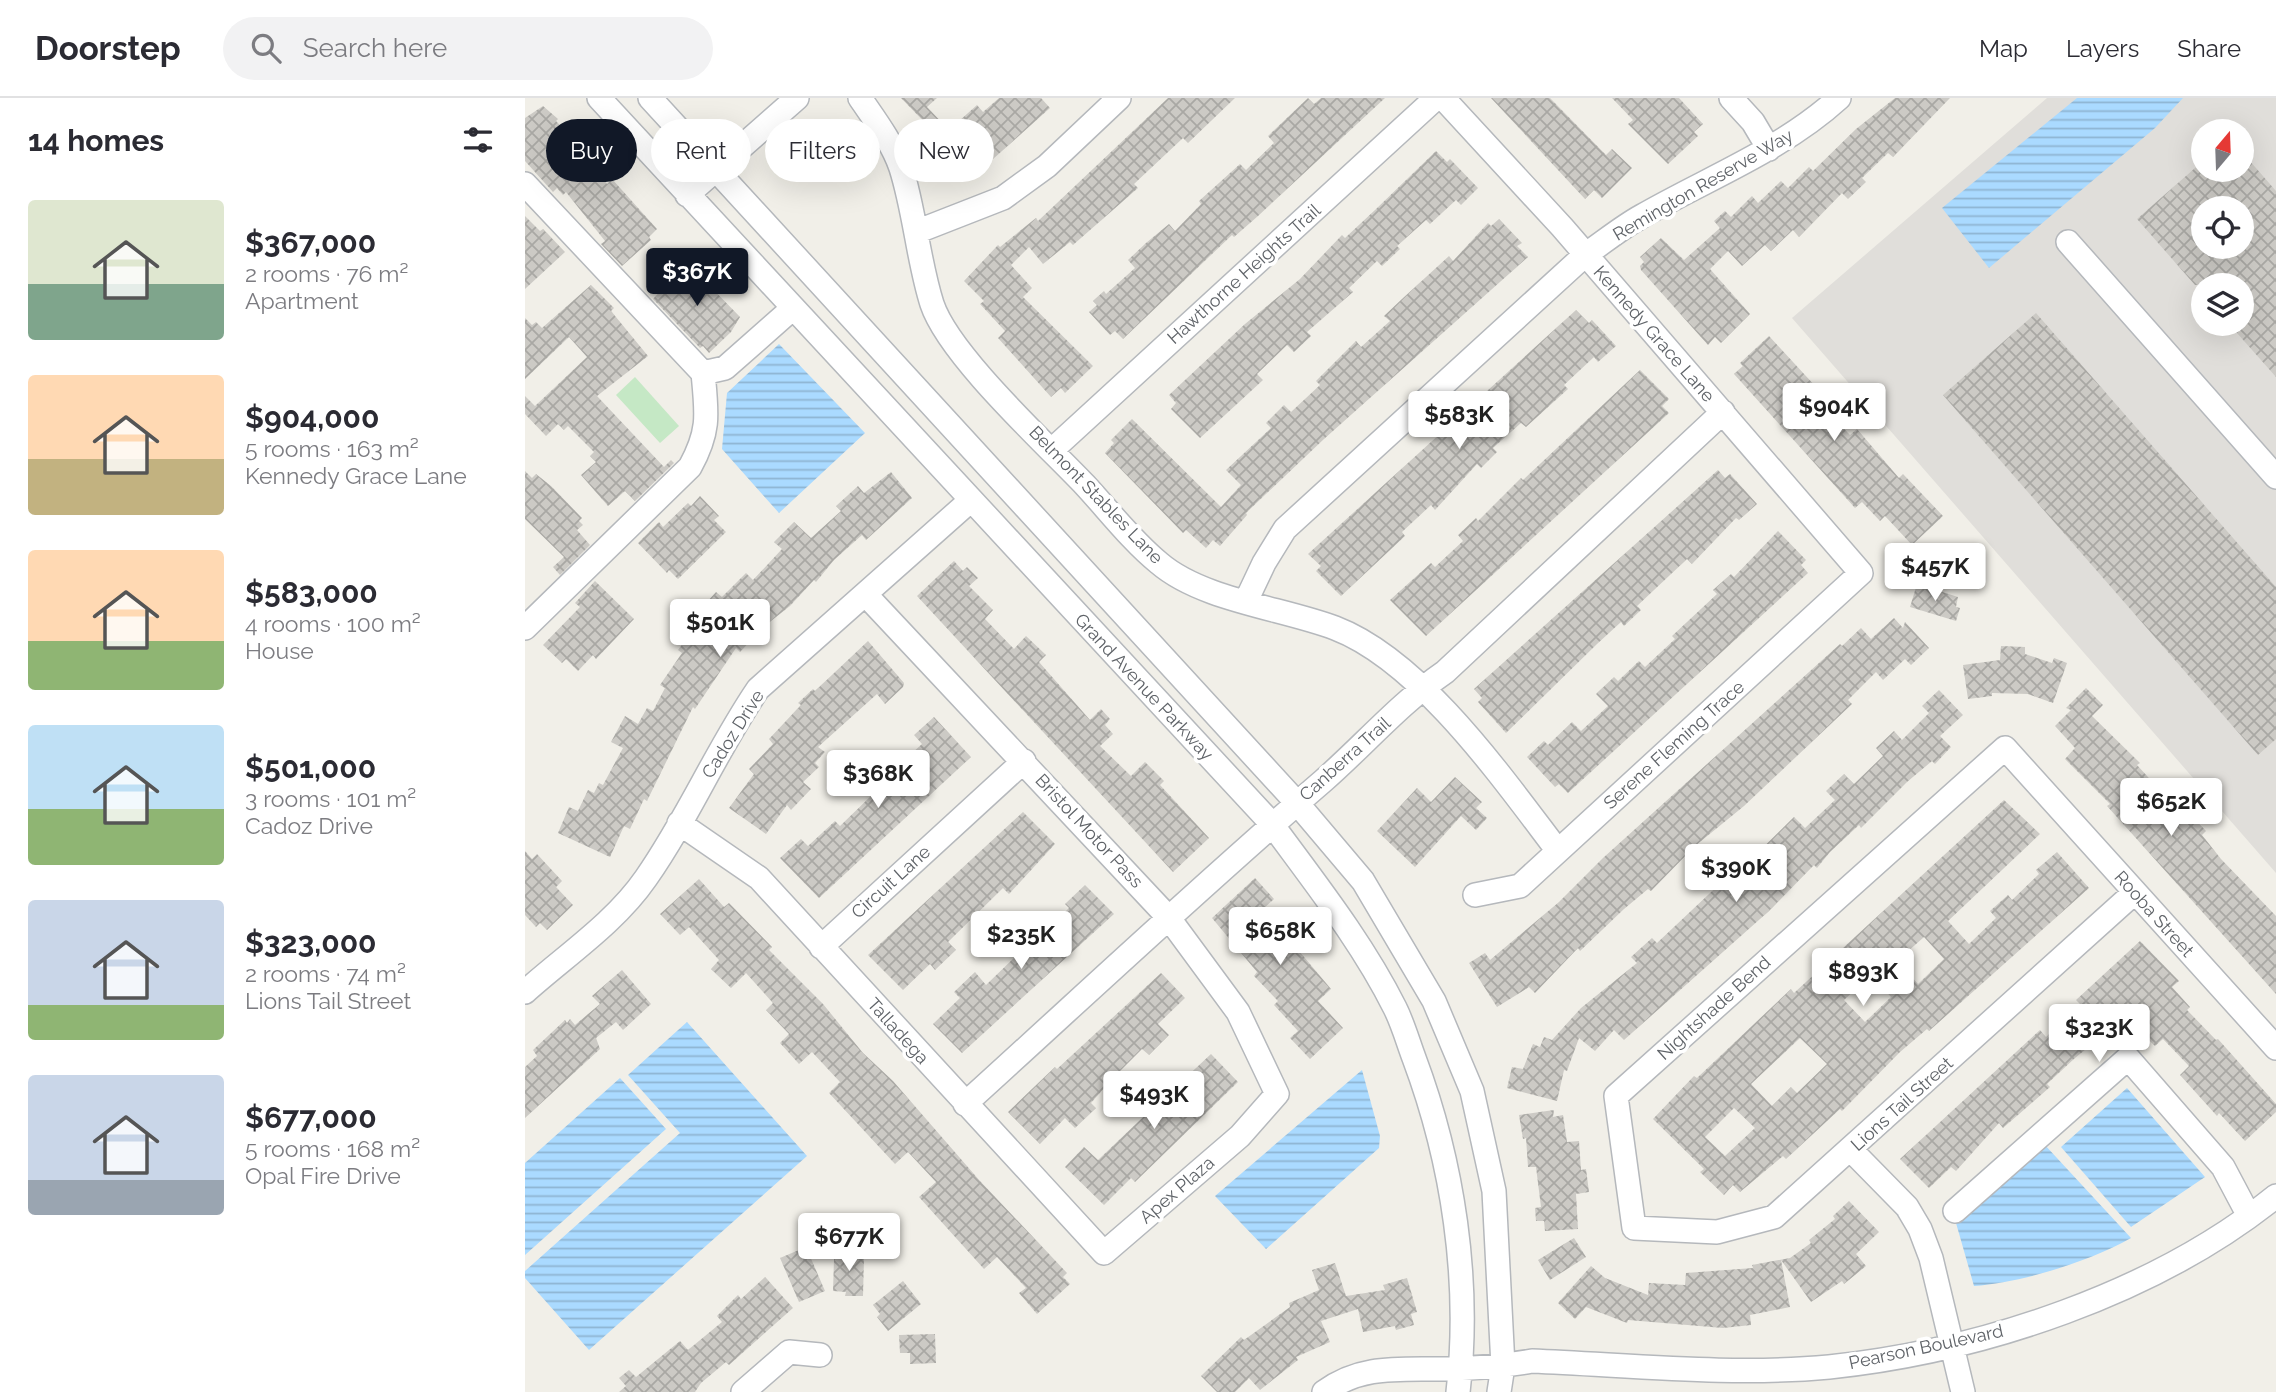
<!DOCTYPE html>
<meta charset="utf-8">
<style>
:root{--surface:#fff;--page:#f2f2f3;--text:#2b2b33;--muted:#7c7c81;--line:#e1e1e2;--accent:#111827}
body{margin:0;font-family:Raleway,sans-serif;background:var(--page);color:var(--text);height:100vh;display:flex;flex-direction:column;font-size:26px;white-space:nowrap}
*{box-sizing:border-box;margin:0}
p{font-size:23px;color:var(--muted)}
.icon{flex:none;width:38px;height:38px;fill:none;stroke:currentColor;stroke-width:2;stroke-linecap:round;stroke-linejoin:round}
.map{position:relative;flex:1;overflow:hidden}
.sheet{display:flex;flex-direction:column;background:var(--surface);width:525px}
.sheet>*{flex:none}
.guide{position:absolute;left:21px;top:21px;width:665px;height:63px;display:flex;gap:14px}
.needle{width:46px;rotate:19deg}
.controls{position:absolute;left:1666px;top:21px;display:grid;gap:14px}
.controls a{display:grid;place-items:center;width:63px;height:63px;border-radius:50%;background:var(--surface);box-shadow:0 7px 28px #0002;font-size:35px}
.price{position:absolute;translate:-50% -60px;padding:0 16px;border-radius:7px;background:#fff;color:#222;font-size:23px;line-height:46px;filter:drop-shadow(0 2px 4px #0008)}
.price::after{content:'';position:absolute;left:50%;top:42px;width:21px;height:16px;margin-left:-10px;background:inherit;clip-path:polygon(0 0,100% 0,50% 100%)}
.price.selected{background:var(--accent);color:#fff}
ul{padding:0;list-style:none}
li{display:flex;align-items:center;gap:21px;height:175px;padding:0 28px}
li span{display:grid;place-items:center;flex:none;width:196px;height:140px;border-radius:7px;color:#555}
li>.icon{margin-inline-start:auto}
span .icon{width:84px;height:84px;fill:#fffc;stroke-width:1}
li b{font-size:30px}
h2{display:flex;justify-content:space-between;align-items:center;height:84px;padding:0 28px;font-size:30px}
.chip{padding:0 24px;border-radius:32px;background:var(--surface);box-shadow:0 7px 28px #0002;font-size:24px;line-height:63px}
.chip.selected{background:var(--accent);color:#fff}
header{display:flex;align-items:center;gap:42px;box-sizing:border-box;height:98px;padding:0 35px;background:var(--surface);border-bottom:2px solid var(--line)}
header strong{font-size:33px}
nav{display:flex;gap:38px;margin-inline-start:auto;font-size:24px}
.search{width:490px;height:63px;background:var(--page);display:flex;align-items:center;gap:18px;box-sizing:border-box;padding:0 24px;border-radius:38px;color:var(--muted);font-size:26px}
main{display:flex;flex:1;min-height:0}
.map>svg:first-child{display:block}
</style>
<header>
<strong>Doorstep</strong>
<div class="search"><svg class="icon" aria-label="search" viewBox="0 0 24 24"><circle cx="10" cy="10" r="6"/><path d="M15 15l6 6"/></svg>Search here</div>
<nav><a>Map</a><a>Layers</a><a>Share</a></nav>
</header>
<main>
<section class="sheet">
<h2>14 homes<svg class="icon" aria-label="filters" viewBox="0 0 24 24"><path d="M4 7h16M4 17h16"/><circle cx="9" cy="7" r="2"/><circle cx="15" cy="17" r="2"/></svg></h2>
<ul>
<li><span style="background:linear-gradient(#dfe7d0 60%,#7fa58c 0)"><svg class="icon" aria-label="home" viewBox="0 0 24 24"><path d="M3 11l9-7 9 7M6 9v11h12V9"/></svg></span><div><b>$367,000</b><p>2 rooms · 76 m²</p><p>Apartment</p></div></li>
<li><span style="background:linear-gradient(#ffd9b3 60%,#c2b280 0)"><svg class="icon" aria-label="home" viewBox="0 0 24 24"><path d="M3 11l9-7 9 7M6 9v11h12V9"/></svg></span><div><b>$904,000</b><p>5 rooms · 163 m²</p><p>Kennedy Grace Lane</p></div></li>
<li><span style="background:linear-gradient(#ffd9b3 65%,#8fb573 0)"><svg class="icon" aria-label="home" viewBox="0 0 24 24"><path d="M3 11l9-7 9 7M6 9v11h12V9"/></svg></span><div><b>$583,000</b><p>4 rooms · 100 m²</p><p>House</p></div></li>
<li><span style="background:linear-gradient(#bfe0f5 60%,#8fb573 0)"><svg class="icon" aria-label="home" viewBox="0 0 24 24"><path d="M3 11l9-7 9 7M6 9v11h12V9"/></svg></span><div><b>$501,000</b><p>3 rooms · 101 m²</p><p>Cadoz Drive</p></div></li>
<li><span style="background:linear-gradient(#c9d6e8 75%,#8fb573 0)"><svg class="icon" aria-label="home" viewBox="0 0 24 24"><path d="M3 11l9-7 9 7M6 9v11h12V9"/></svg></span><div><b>$323,000</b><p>2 rooms · 74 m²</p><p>Lions Tail Street</p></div></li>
<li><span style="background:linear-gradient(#c9d6e8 75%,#9aa5b1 0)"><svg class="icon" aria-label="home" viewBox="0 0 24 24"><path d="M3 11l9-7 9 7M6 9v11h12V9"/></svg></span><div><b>$677,000</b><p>5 rooms · 168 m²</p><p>Opal Fire Drive</p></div></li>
</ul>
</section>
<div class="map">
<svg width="1751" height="1294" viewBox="0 0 1751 1294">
<defs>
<pattern id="water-rules" width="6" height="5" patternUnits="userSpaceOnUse" patternTransform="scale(1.75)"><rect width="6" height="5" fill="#aadaff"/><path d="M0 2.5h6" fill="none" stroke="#8eb4d2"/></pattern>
<pattern id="building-cross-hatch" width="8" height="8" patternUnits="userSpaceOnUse" patternTransform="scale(1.75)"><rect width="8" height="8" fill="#cccac5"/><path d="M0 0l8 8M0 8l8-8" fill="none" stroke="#a9a8a4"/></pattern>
</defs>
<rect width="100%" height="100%" fill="#f1efe8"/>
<path fill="#e0deda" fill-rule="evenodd" d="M1522 0H1751V775L1267 220ZM1678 33H1717V72H1678ZM1678 110H1717V149H1678ZM1678 187H1717V226H1678Z"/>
<path fill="#c5e8c5" d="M110 279 154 328 135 345 91 297Z"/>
<path fill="url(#water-rules)" d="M1552 0H1658L1630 30 1464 170 1417 110Z
M254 246 340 335 254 415 197 351 202 295Z
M162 924 282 1058 64 1252 0 1180V1173L155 1035 103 977Z
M837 972 855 1038 854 1050 741 1151 690 1098Z
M95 980 141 1031 0 1157V1065Z
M1602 990 1680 1079 1606 1129 1536 1049Z
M1519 1046 1606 1140C1563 1164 1499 1184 1449 1188L1431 1125Z"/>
<path fill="url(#building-cross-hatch)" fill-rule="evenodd" d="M376 0H412L402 9 424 32 452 7 458 14 474 0H516L525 10 468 61 463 55 438 79 401 41 409 34Z
M643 0H710L663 45 658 40 609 86 613 90 548 147 545 144 518 166 504 149 486 167 507 190 498 199 568 268 540 295 536 290 526 299 473 240 480 233 455 206 459 203 439 183 473 147 475 149 511 120 513 123Z
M783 0 789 6 796 0H860L733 118 709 139 707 137 598 241 590 233 585 237 564 214 572 207 568 203 579 193 581 196 610 170 603 162 621 145 644 126 650 133 676 106 674 103 715 66 721 72 749 45 743 38Z
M966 0H1025L1081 57 1087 51 1107 70 1077 100 1069 92 1060 101Z
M1087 0H1154L1178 26 1169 34 1173 38 1143 66 1103 26 1108 22Z
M1370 0H1425L1368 59 1363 55 1337 80 1341 84 1323 101 1317 95 1274 139 1268 132 1246 153 1240 147 1217 168 1203 153 1185 171 1225 216 1196 245 1190 239 1183 247 1116 172 1115 168 1119 164 1115 159 1136 140 1159 162 1195 130 1189 123 1200 113 1206 119 1227 98 1233 105 1256 83 1263 90 1284 69 1288 73 1331 31Z
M18 8 33 21 31 23 66 60 63 63 82 86 87 81 132 131 124 139 126 142 97 168 76 146 80 143 41 94 38 97 32 90 28 94 0 63V20Z
M911 53 922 64 925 61 953 90 936 107 931 102 905 126 901 122 872 148 875 151 857 168 852 163 824 190 828 194 782 234 786 238 769 254 762 247 732 276 738 282 675 340 646 311 651 305 644 297 720 226 775 181 817 137 820 140 850 112Z
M1717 54 1751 93V279L1704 226H1717V187H1670L1612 121 1678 63V72H1717ZM1678 110H1717V149H1678Z
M0 118 15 133 18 131 40 154 0 191Z
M974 121 997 145 992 148 1003 159 799 341 721 415 722 417 695 448 688 442 681 450 661 432 658 435 580 355 589 345 586 342 607 321 696 409 716 387 701 372 746 330 741 325 759 307 766 314 795 287 791 283 831 243 836 249 865 223 859 218 877 201 924 158 928 163 963 125 966 128Z
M165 166 169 170 171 168 182 179 179 182 215 219 206 234 184 255 178 248 175 250 128 201 157 170 159 172Z
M66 187 89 210 86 213 123 258 72 298 139 369 146 362 149 365 110 403 100 393 83 408 56 377 71 364 65 358 69 354 43 328 39 332 33 326 21 338 0 316V298L10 308 62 259 44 239 0 281V220L7 227 11 224 17 230Z
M1051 212 1064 225 1067 222 1091 248 1073 264 1069 259 1039 287 1043 291 1001 329 996 325 968 350 972 354 956 370 952 366 910 412 906 407 877 434 880 438 816 498 791 473 796 468 783 456Z
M1511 215 1751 489V641L1733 657 1418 297Z
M1244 238 1304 303 1298 309 1325 337 1332 331 1374 380 1378 376 1418 418 1387 447 1360 418 1355 423 1337 404 1330 410 1209 276 1218 268 1215 265Z
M1115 272 1144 301 1137 308 1144 315 901 538 865 502 906 465 910 469 938 443 933 437 951 420 953 423 996 380 998 382Z
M1193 372 1200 380 1205 376 1232 406 1214 422 1211 420 1167 466 1162 461 1112 508 1116 512 1099 528 1096 524 1072 546 981 635 953 604 957 600 949 591Z
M0 373 7 380 11 376 26 388 57 420 54 423 58 427 52 432 65 447 35 477 28 469 39 459 0 421Z
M366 374 387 400 341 442 337 437 309 462 291 484 289 482 265 508 237 530 215 554 211 550 170 611 168 609 122 703 119 701 105 731 99 728 85 759 33 735 44 709 53 713 63 692 69 695 74 685 78 687 98 650 86 644 100 618 113 626 122 610 128 613 140 590 135 587 157 555 153 552 177 520 172 515 191 494 197 499 221 475 228 482 257 451 249 444 269 424 286 440 316 413 311 408 333 388 339 395Z
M175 398 194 418 189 422 201 434 153 481 144 472 142 475 113 445 134 424 138 429 163 405 166 408Z
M1253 433 1281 462 1276 467 1283 475 1043 695 1034 686 1030 689 1002 659 1019 643 1023 647 1047 624 1056 633 1083 608 1071 596 1089 579 1093 583 1114 563 1120 569 1150 541 1147 538 1192 496 1188 492 1206 476 1209 479Z
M1447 451 1448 475 1393 478 1392 453Z
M429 463 438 473 442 469 453 480 444 488 468 512 460 521 489 551 501 538 521 557 514 564 565 622 576 611 585 621 580 627 588 636 575 648 606 678 620 664 639 683 635 687 684 740 648 774 392 498Z
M70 483 109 521 71 561 68 557 53 573 41 561 37 565 18 547 55 509 50 505Z
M1392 486 1433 499 1431 509 1435 510 1431 523 1385 509Z
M1369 520 1378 530 1380 524 1404 550 1386 567 1380 561 1358 582 1351 574 1323 602 1327 606 1219 708 1170 748 1126 793 1123 791 1099 811 1055 853 1053 850 1010 895 1004 889 972 909 944 865 960 855 965 862 1034 804 1078 760 1315 546 1317 548 1336 530 1346 541Z
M343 543 379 585 378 589 360 606 352 596 293 649 300 654 290 665 294 669 278 684 286 691 266 712 262 707 241 736 204 710 229 676 224 671 248 646 244 641 276 607 273 605 288 591 290 593Z
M1476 548 1500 549V556L1527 565 1529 560 1542 565 1528 605 1503 596 1467 595V598L1443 601 1438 567 1475 562Z
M1561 590 1578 607 1567 618 1615 665 1612 667 1633 690 1628 694 1654 721 1662 713 1681 733 1677 737 1696 761 1751 818V896L1582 708 1585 706 1540 661 1550 650 1530 628 1546 612 1541 610Z
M1414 592 1438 617 1415 638 1426 649 1410 666 1407 663 1382 684 1336 730 1334 727 1305 754 1292 770 1289 767 1244 813 1099 942 1089 932 1070 953 1054 940 1042 973 1039 972 1032 1003 982 990 987 969 998 971 1008 946 1015 949 1019 939 1027 942 1056 910 1112 865 1106 859 1127 840 1132 845 1201 780 1204 783 1269 719 1280 730 1310 702 1301 693 1319 676 1329 686 1358 658 1351 650 1369 633 1377 642 1404 615 1397 608Z
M409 619 446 659 294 800 255 760 276 741 283 748 310 723 315 728 346 698 335 686 349 673 354 678 360 672 364 676 397 646 389 637Z
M930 679 957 704 951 710 962 720 951 732 936 718 890 769 852 733 892 690 906 704Z
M1479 702 1515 736 1423 823 1444 846 1471 820 1465 813 1483 797 1487 802 1514 776 1511 772 1532 754 1564 790 1404 933 1402 931 1375 954 1317 1013 1315 1011 1261 1061 1258 1058 1215 1094 1208 1087 1199 1097 1175 1074 1179 1071 1128 1021 1169 978 1172 980 1266 891 1269 895ZM1399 839 1419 861 1393 886 1372 863ZM1346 877 1366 899 1340 924 1319 902ZM1275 940 1302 966 1272 995 1266 989 1247 1008 1226 986ZM1209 1010 1230 1030 1200 1058 1180 1039Z
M498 714 530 746 484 796 478 790 423 844 431 852 410 872 405 866 378 892 343 857Z
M0 753 7 761 12 756 37 783 31 789 48 807 22 832 15 825 11 829 0 817Z
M730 780 749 801 737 812 766 843 771 838 780 848 774 853 806 891 793 903 818 930 785 961 765 940 773 933 749 907 753 903 729 878 732 874 687 820Z
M174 781 199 809 204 805 247 849 244 852 298 906 338 955 368 983 455 1083 542 1175 538 1179 545 1186 512 1216 494 1195 501 1190 472 1159 459 1171 394 1099 411 1084 383 1054 370 1066 304 995 315 984 287 954 274 966 255 945 264 936 241 912 248 905 221 875 206 890 186 871 194 862 164 829 155 837 135 816Z
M560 787 589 816 437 955 408 926 435 900 429 894 450 874 461 887 492 857 482 847 502 828 514 840 544 810 540 806Z
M1615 843 1654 883 1647 889 1665 909 1662 912 1691 942 1693 941 1751 1006V1014L1720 1043 1694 1015 1692 1018 1655 977 1664 968 1638 941 1630 948 1601 920 1580 941 1577 938 1550 960 1522 986 1525 989 1478 1030 1474 1025 1431 1073 1426 1069 1404 1090 1375 1061 1515 932 1521 939 1556 907 1551 902Z
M97 872 126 906 98 932 91 924 71 940 75 951 0 1020V969L12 958 8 952 40 922 42 925 45 921 50 927 75 906 67 898Z
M636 875 660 900 633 926 644 937 624 957 617 951 589 979 566 1005 571 1010 550 1030 540 1020 515 1046 483 1014 530 969 532 971Z
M686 956 713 984 610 1084 606 1080 579 1107 540 1069 559 1049 573 1062 634 1004 630 1000 651 979 656 984Z
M1029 1012 1028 1019 1038 1017 1042 1044 1054 1043 1056 1072 1061 1071 1064 1094 1051 1096 1053 1131 1020 1133 1019 1123H1011L1010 1110 1016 1109 1011 1069H1003L1001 1040 998 1041 994 1017Z
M1324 1103 1354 1134 1331 1156 1341 1168 1319 1186 1317 1183 1286 1204 1256 1162 1265 1209 1225 1217 1226 1227 1198 1230 1103 1222 1102 1225 1061 1209 1050 1221 1033 1205 1066 1168 1080 1180 1123 1197 1124 1185 1160 1187 1161 1175 1228 1170 1227 1167 1265 1160 1286 1145 1284 1142 1310 1121 1308 1118Z
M1049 1140 1061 1159 1025 1182 1013 1162Z
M281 1149 300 1193 274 1204 255 1160Z
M315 1149 333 1150V1160H339L338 1198H320L321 1194 308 1193 309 1161H315Z
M810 1165 821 1198 860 1192 858 1187 882 1180 892 1214 886 1216 889 1227 871 1232 870 1228 838 1234 833 1211 796 1223 805 1244 771 1259 773 1262 735 1292 724 1280 710 1294H692L676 1278 716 1239 719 1242 765 1209 764 1205 794 1192 787 1172Z
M240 1179 268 1210 204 1267 201 1264 176 1285 170 1294H94L101 1288 94 1280 104 1272 111 1279 155 1243 163 1252 197 1224 192 1218 213 1197 216 1201Z
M378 1183 396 1206 363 1233 352 1219 355 1216 348 1207Z
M410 1236 411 1265 385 1266V1255H375L374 1237Z"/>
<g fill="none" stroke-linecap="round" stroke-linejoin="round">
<defs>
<path id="minor" d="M74 0 746 725C790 785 837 844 870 910 878 926 883 944 889 960 928 1064 946 1183 933 1294
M125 0 772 705 838 783 909 903 947 993 969 1093 978 1268 974 1294
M335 0C350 22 367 44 376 70 390 114 393 162 407 206 424 257 520 345 560 387 584 413 607 443 634 465 677 502 757 510 810 530 896 563 978 681 1033 753
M918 0 1037 129 1336 475 995 788 950 797
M1206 0 1228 24 1244 51
M0 86 178 275C182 316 185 333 165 369L0 530
M162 97 272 0
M391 134 478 100 522 68 594 0
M1543 144 1751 379
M178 275 200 270 268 210
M527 352 911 0
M721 503 739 465 760 431 1060 157C1079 144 1097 129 1117 118 1183 80 1257 52 1314 0
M154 725 234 780 579 1155 715 1038 752 996 713 914 643 819 341 497
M1609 795 1249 1119 1192 1134 1109 1130 1091 998 1480 650 1751 950
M296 849 499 663
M0 894C40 858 90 825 121 780 163 720 192 651 233 591L446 402
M440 1006C559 898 676 788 798 683 839 647 875 605 920 574L1198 314
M1326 1052 1382 1109 1395 1131 1406 1160 1438 1294
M1430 1113 1603 960 1698 1069 1724 1118
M218 1294 264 1254 295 1257
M799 1294C833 1269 867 1271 908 1271 941 1271 974 1269 1007 1263 1105 1267 1206 1278 1304 1269 1457 1253 1631 1195 1751 1098"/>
</defs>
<use href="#minor" stroke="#b5b8bc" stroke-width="26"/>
<use href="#minor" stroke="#fff" stroke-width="23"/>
</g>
<g text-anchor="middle" stroke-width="7" stroke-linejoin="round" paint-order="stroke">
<g font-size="18" fill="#5f6368" stroke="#fff">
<text transform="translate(1178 87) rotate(-30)" y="6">Remington Reserve Way</text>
<text transform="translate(719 176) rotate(-42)" y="6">Hawthorne Heights Trail</text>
<text transform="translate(1129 236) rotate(49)" y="6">Kennedy Grace Lane</text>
<text transform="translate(571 397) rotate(46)" y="6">Belmont Stables Lane</text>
<text transform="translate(619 589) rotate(47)" y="6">Grand Avenue Parkway</text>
<text transform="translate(208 636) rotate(-58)" y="6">Cadoz Drive</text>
<text transform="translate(1149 647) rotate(-42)" y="6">Serene Fleming Trace</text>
<text transform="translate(820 661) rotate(-42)" y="6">Canberra Trail</text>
<text transform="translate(564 733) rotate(47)" y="6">Bristol Motor Pass</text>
<text transform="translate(366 784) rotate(-42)" y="6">Circuit Lane</text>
<text transform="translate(1629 816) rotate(48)" y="6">Rooba Street</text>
<text transform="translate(1189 910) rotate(-42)" y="6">Nightshade Bend</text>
<text transform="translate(373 933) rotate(48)" y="6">Talladega</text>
<text transform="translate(1377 1006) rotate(-42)" y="6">Lions Tail Street</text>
<text transform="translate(652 1092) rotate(-41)" y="6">Apex Plaza</text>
<text transform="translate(1401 1249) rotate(-12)" y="6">Pearson Boulevard</text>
</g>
</g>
</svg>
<div class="controls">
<a><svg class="needle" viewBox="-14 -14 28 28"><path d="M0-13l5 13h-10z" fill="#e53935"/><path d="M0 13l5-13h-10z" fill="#7c7c81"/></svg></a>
<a><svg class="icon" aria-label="locate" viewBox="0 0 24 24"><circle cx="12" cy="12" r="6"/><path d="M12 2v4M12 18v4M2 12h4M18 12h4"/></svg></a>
<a><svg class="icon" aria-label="layers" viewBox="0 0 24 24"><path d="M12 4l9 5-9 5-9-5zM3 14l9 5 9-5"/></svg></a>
</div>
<b class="price selected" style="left:172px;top:210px">$367K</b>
<b class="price" style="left:1309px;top:345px">$904K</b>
<b class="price" style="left:934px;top:353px">$583K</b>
<b class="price" style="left:1410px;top:505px">$457K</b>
<b class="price" style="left:195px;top:561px">$501K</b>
<b class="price" style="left:353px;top:712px">$368K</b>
<b class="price" style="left:1646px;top:740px">$652K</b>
<b class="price" style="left:1211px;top:806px">$390K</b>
<b class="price" style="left:755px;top:869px">$658K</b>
<b class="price" style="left:496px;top:873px">$235K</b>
<b class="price" style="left:1338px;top:910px">$893K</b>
<b class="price" style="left:1574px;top:966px">$323K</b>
<b class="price" style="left:629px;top:1033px">$493K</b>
<b class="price" style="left:324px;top:1175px">$677K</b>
<div class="guide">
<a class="chip selected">Buy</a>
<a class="chip">Rent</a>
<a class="chip">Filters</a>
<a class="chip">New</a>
</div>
</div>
</main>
